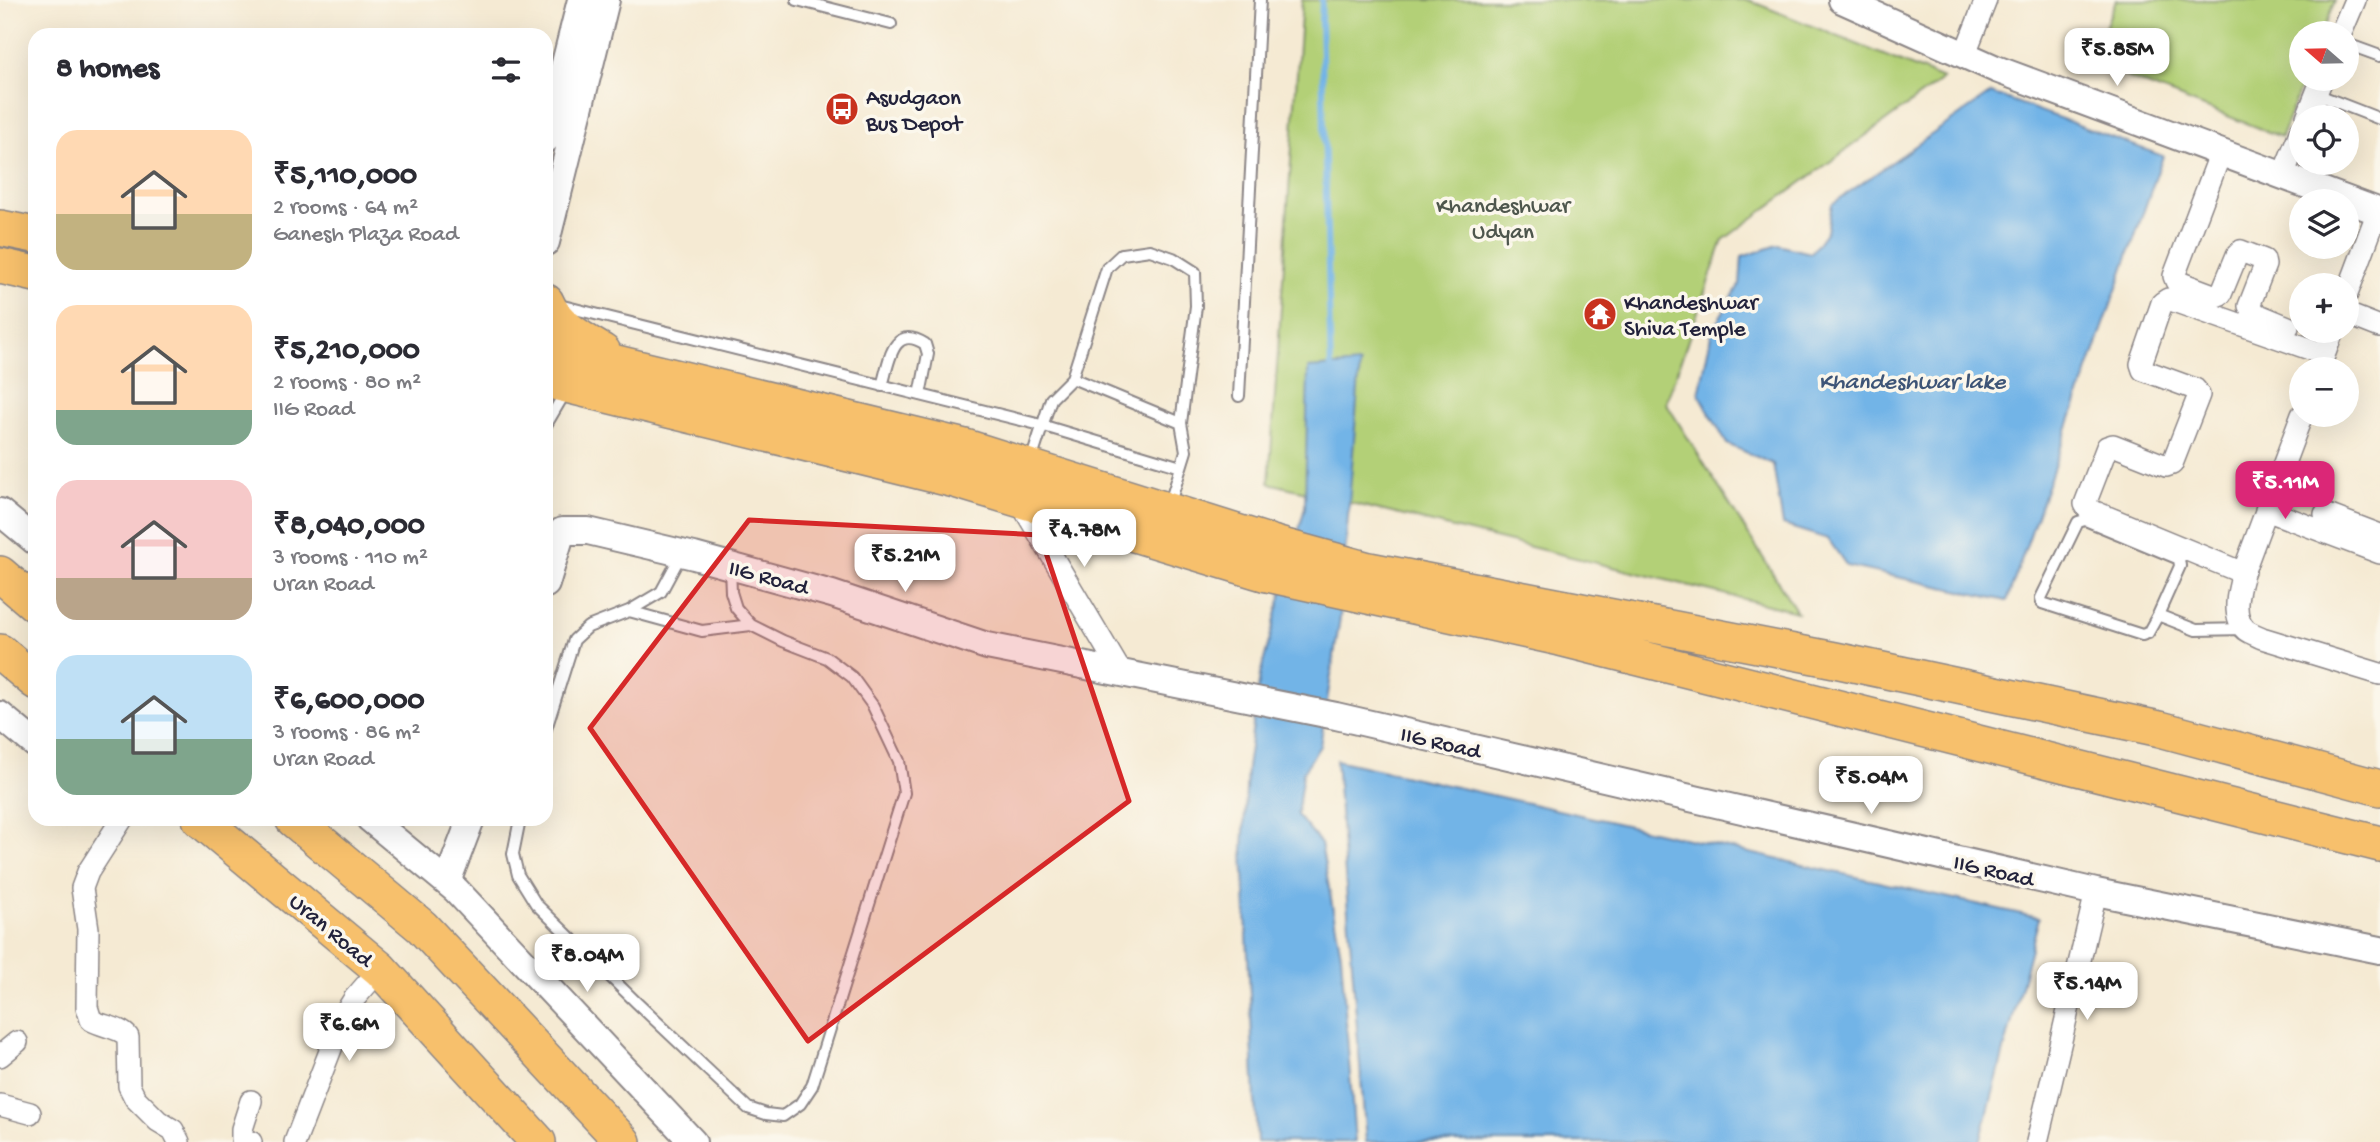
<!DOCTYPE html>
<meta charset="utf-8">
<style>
:root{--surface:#fff;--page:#f7f7f7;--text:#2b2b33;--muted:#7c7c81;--accent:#db2777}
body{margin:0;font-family:"Gochi Hand",sans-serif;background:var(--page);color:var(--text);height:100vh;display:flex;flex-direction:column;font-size:26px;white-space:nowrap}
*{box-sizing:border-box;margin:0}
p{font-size:23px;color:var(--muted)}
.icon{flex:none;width:38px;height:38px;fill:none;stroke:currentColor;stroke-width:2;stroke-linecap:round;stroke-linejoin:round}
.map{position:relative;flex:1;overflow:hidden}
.side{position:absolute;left:28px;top:28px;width:525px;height:798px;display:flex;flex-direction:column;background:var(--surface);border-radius:21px;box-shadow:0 7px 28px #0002}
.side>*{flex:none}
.needle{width:46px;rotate:290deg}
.fabs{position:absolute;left:2289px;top:21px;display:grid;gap:14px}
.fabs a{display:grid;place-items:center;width:70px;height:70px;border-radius:50%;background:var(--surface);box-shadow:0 7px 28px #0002;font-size:35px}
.price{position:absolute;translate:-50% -60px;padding:0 16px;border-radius:14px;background:#fff;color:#222;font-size:23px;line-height:46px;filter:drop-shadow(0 2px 4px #0008)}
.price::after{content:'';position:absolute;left:50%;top:42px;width:21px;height:16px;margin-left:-10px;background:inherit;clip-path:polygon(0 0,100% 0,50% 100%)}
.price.current{background:var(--accent);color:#fff}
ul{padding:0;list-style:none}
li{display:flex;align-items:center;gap:21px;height:175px;padding:0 28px}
li span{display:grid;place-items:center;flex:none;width:196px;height:140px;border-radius:21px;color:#555}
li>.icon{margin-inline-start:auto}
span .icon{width:84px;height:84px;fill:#fffc;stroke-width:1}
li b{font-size:30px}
h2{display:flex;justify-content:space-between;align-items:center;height:84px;padding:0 28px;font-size:30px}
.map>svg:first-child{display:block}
</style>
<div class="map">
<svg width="2380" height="1142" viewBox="0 0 2380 1142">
<rect width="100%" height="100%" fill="#fbf7ec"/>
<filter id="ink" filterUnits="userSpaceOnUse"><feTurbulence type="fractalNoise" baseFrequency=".0143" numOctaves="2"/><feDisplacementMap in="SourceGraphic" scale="14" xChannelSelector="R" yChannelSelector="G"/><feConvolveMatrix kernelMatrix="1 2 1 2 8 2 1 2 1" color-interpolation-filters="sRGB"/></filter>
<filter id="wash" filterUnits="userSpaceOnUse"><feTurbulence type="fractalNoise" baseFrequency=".00686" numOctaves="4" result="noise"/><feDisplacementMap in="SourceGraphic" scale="28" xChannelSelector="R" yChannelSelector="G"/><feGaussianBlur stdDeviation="1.57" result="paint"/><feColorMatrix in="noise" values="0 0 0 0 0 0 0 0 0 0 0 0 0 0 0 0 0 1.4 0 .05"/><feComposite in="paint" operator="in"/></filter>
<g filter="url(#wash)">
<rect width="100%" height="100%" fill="#f5ead3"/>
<path fill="#b3d077" stroke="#6a7959" stroke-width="2" d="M1302 0H1748L1943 79 1723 240 1666 403 1797 612 1269 483Z
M2116 0H2335L2322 33H2301V79H2304L2281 137 2091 63Z"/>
<path fill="#72b4e7" stroke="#4a6b91" stroke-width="2" d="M1991 93 2163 156 2007 601 1847 566 1828 539 1783 525 1773 464 1727 444 1699 394 1712 330 1740 284 1742 257 1778 245 1811 253 1827 231 1832 204Z
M1360 364 1340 618 1320 746 1303 772 1297 815 1321 844 1341 954 1355 1142H1257L1243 851 1247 768 1260 675 1305 507 1308 368Z
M1336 760 2039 918 1980 1142H1366Z"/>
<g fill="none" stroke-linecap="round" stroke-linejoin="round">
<path stroke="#72b4e7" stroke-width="6" d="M1322 0 1321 21 1331 372"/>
</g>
</g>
<g filter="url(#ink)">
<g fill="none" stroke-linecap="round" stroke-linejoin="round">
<defs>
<path id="service" d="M797 0 891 24
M2347 44 2380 56
M2316 94 2380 119
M559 305 1041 425 1181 467
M1072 378 1107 268 1122 254 1150 250 1173 258 1195 272 1196 306 1181 423
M882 386C889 363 892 323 925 344L928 354 920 395
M1239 396 1260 0
M546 425 566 391
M1030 464 1051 399 1072 378 1181 423 1186 451 1169 506
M629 611 702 631 751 625
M2158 615 2148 633 2142 635 2042 603 2041 598 2078 522 2085 520 2179 559 2180 566 2158 615 2196 630 2246 629
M546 729 574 640 588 627 629 611 661 592 682 553
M520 819 513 854 518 875 536 904 637 1003 748 1108 766 1114 783 1116 800 1104 812 1086 904 793 899 761 873 706 852 677 827 658 783 641 751 625 736 608 731 592 730 568"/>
<path id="minor" d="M2341 33 2355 0
M1964 56 1986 0
M2307 117 2322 79
M2221 152 2174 276 2176 281 2216 296 2221 294 2237 255 2241 251 2264 260 2265 265 2249 306 2254 313 2288 327
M2283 175 2301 130
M2347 294 2378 211
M2347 314 2380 327
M2319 369 2333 331
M2302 415 2243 573C2238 591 2231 616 2246 630 2250 633 2258 636 2262 638L2380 674
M1019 498 1023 507 1122 674
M2266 510 2380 553
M2325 514 2380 535
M2243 573 2088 509 2085 504 2107 447 2113 445 2166 466 2172 464 2199 395 2195 389 2143 370 2141 364 2162 303 2168 299 2324 354
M122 819 88 872 82 888 88 929 87 1007 91 1020C103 1027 120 1027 128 1037L129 1086 135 1098 158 1121 173 1130 179 1142
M0 1056 17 1042
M251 1101 242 1129V1139L251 1142
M0 1105 30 1113
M295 1142 344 1015 354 999 380 969
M2037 1142 2096 892"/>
<path id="tertiary" d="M1842 0 1996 69 2380 212
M546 139 581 0
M546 242 606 0
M0 512 35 541
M546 584 562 531H588L694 556 832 594 987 646 1336 716 2096 892 2380 950
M0 715 35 744
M370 819 456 890 693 1142
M447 882 471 819"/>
<path id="trunk" d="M0 228 35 235
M0 266 35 274
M546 302C555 325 583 340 603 352
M546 346 965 447 1275 544 1369 570 1835 660 2160 729 2380 788
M546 380 955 480 1267 574 1560 638 2380 844
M0 574 35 604
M0 652 35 681
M200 819 380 969 538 1142
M293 819 422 927 623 1142"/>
</defs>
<use href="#service" stroke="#8c8687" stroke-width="14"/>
<use href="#minor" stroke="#8c8687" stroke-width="24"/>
<use href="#tertiary" stroke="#8c8687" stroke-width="30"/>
<use href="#trunk" stroke="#8c8687" stroke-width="38"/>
<use href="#service" stroke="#fff" stroke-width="10"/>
<use href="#minor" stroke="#fff" stroke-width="21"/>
<use href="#tertiary" stroke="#fff" stroke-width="26"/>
<use href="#trunk" stroke="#f7c06c" stroke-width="35"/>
</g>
</g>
<path fill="#d62828" fill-opacity="0.2" stroke="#d62828" stroke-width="5" stroke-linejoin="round" d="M749 520 1040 535 1129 801 808 1041 590 728Z"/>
<defs>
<symbol id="bus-disc" viewBox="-11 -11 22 22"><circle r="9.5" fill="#c8321e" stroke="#fbf7ec"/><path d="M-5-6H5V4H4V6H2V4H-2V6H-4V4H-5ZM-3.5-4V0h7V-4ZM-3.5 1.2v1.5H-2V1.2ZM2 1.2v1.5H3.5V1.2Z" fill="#fff"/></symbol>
<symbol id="temple-disc" viewBox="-11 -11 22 22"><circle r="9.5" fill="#c8321e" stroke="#fbf7ec"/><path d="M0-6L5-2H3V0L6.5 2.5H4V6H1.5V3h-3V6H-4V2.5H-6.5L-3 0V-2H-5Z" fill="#fff"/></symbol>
</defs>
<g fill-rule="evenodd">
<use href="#bus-disc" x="823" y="90" width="38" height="38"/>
<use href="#temple-disc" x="1581" y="295" width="38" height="38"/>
</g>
<g text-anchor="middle" stroke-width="7" stroke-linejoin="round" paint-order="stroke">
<g font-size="23" fill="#22223b" stroke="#fbf7ec" text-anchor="start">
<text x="866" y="104">Asudgaon<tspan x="866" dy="26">Bus Depot</tspan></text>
<text x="1624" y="309">Khandeshwar<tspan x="1624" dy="26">Shiva Temple</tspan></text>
</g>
<g font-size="23" fill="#4e564d" stroke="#fbf7ec">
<text x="1503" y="212">Khandeshwar<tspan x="1503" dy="26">Udyan</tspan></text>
</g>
<g font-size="23" fill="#22223b" stroke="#fbf7ec">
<text transform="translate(769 576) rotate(15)" y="8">IIG Road</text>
<text transform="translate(1441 741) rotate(13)" y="8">IIG Road</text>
<text transform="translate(1994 869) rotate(13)" y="8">IIG Road</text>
<text transform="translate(332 929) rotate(40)" y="8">Uran Road</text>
</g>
<g font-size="24" font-style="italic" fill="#3e5577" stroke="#fbf7ec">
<text x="1912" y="388">Khandeshwar lake</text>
</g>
</g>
</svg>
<div class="fabs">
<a><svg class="needle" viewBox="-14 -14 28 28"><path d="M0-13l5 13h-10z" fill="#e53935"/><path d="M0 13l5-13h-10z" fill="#7c7c81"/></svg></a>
<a><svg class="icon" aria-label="locate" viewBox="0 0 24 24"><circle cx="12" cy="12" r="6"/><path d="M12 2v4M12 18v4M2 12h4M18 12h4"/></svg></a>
<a><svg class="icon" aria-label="layers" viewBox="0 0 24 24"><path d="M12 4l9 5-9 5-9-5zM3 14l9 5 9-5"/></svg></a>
<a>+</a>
<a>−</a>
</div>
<b class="price" style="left:2117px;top:88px">₹5.85M</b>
<b class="price current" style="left:2285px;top:521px">₹5.11M</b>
<b class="price" style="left:1084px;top:569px">₹4.78M</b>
<b class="price" style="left:905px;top:594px">₹5.21M</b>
<b class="price" style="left:1871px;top:816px">₹5.04M</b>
<b class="price" style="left:587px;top:994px">₹8.04M</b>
<b class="price" style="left:2087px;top:1022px">₹5.14M</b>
<b class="price" style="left:349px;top:1063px">₹6.6M</b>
<section class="side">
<h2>8 homes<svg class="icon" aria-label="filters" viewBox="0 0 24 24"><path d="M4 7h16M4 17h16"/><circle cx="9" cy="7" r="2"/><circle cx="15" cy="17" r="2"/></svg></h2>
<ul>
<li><span style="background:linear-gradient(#ffd9b3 60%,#c2b280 0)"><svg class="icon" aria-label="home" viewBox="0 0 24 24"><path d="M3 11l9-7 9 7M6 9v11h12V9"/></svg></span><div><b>₹5,110,000</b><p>2 rooms · 64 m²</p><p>Ganesh Plaza Road</p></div></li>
<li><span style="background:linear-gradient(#ffd9b3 75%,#7fa58c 0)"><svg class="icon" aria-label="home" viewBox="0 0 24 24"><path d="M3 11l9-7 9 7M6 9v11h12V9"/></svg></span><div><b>₹5,210,000</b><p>2 rooms · 80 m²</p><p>IIG Road</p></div></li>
<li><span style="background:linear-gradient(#f6c9c9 70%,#b9a48a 0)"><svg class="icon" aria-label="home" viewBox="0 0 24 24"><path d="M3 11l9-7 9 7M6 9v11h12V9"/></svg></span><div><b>₹8,040,000</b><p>3 rooms · 110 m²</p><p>Uran Road</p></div></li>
<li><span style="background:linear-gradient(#bfe0f5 60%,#7fa58c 0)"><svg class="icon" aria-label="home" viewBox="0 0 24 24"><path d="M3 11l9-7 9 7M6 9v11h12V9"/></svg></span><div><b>₹6,600,000</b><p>3 rooms · 86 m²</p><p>Uran Road</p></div></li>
</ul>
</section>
</div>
